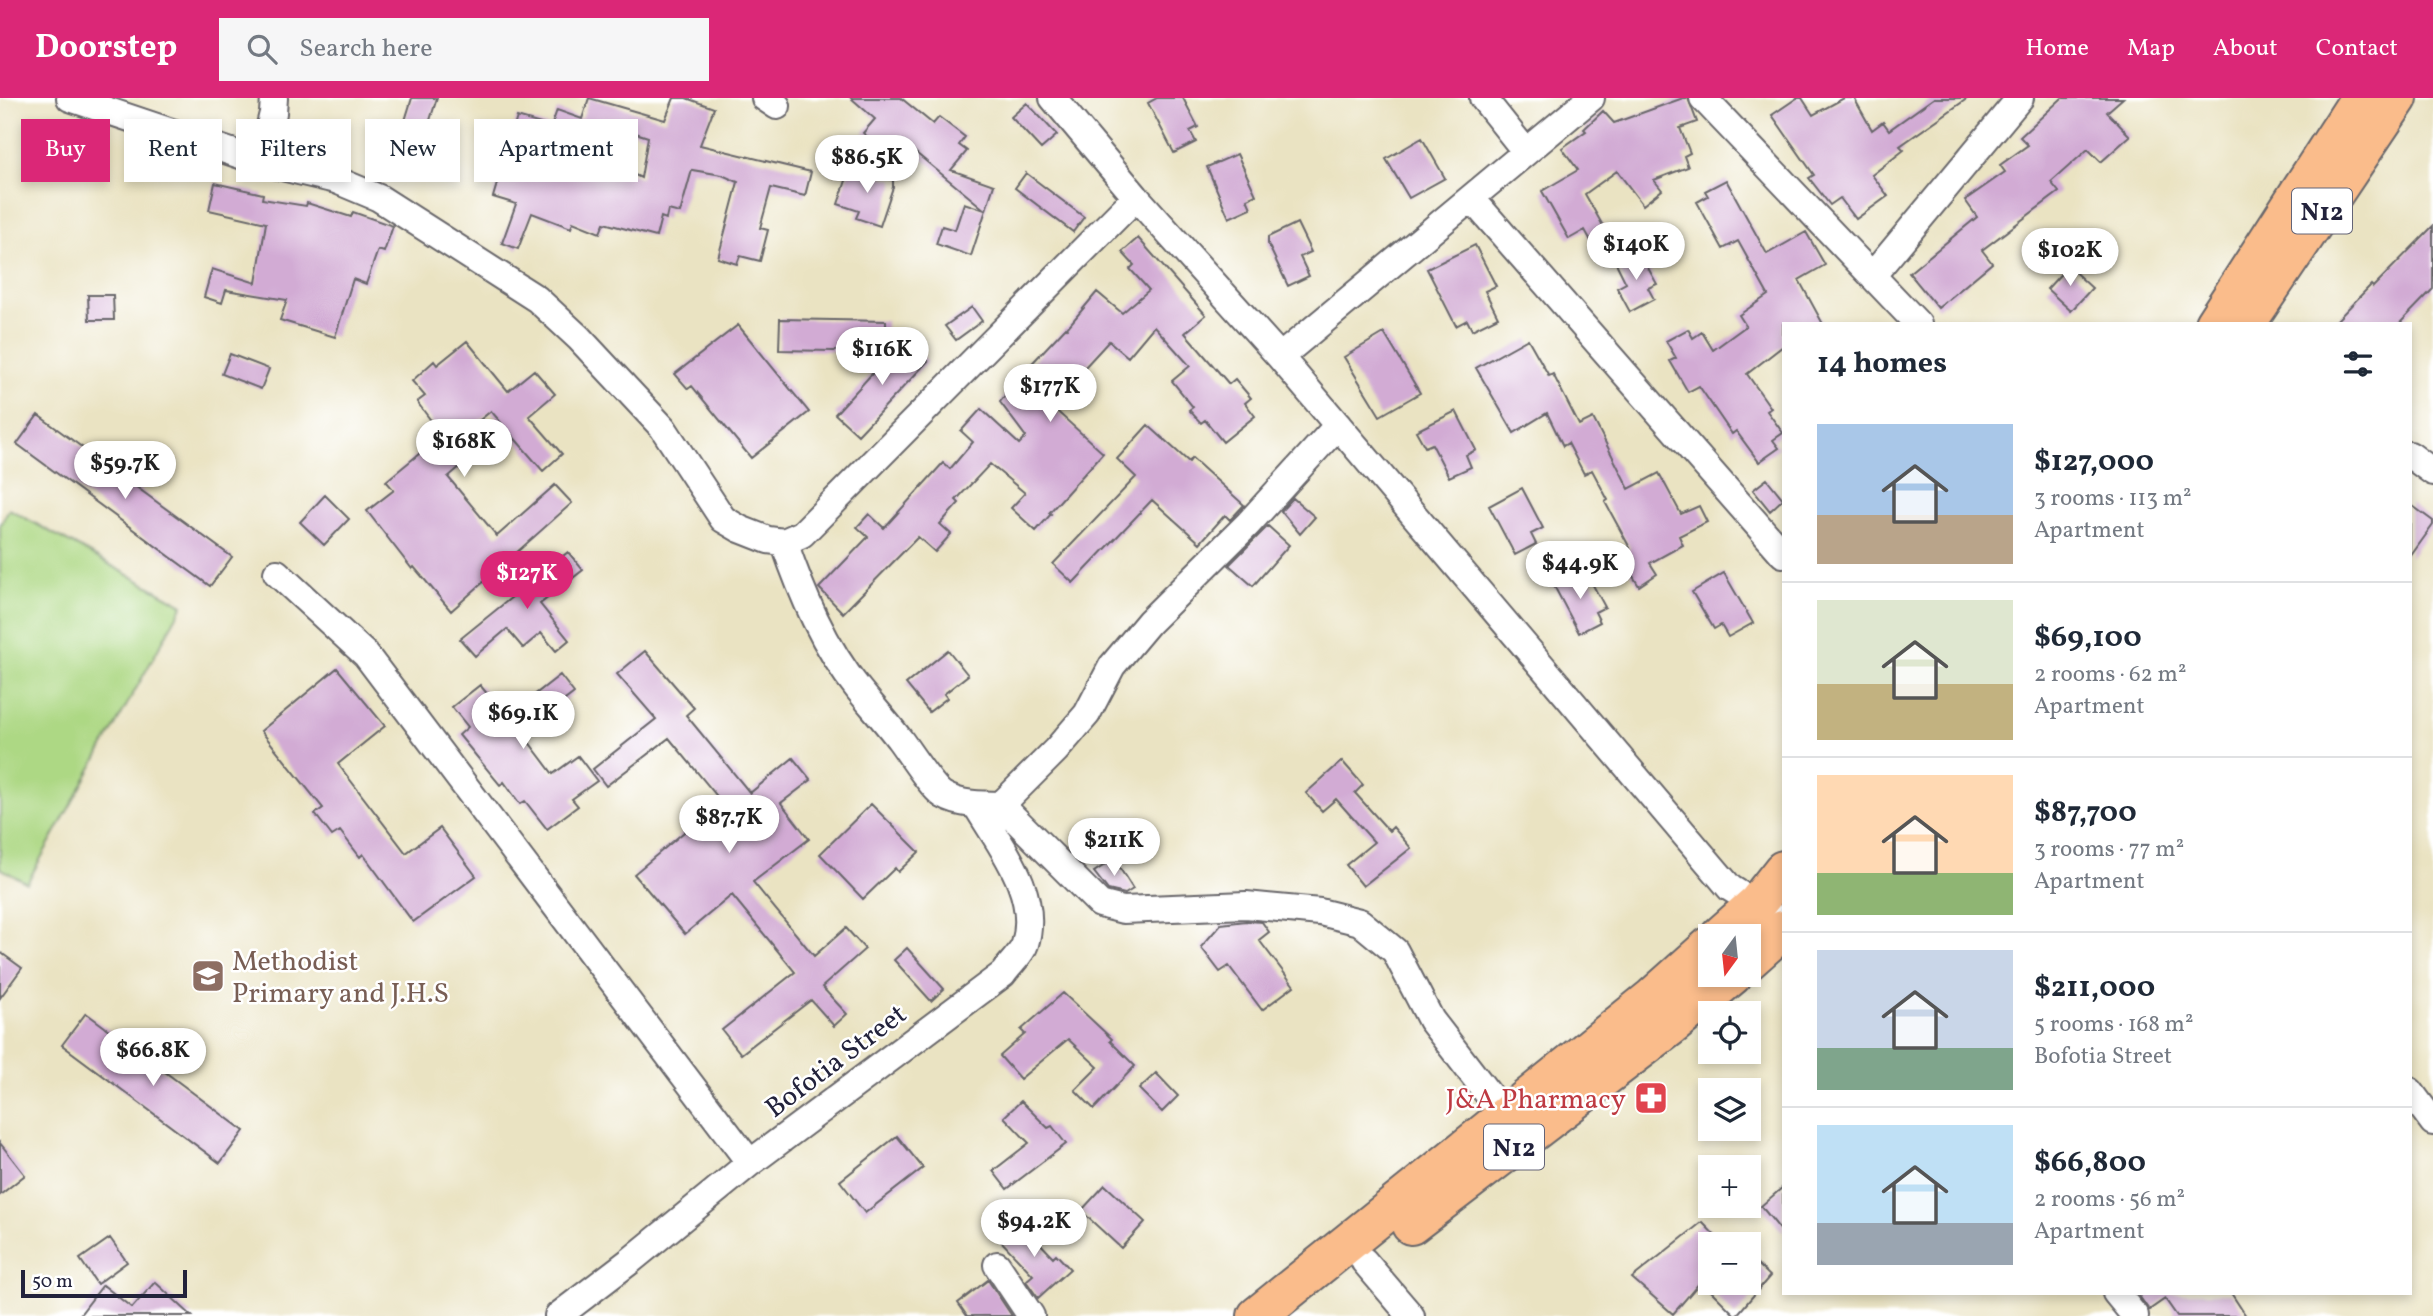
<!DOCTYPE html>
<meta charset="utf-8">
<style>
:root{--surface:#fff;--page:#f6f6f7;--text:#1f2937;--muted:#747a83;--line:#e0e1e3;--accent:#db2777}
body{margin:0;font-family:Vollkorn,serif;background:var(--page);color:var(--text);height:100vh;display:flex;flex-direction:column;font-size:26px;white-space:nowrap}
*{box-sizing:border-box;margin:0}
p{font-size:23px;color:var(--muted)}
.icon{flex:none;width:38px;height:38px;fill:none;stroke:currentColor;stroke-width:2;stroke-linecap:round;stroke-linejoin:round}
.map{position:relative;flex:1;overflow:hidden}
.sheet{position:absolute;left:1782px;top:224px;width:630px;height:973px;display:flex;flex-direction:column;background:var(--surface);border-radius:0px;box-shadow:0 4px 10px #0003}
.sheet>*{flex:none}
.guide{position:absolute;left:21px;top:21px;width:665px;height:63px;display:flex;gap:14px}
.needle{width:46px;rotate:195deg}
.buttons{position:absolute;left:1698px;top:826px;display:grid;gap:14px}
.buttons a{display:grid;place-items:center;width:63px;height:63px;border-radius:0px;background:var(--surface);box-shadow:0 4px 10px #0003;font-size:35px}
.scale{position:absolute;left:21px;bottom:18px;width:166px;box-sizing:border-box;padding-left:7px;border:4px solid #22223b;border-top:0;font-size:19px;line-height:24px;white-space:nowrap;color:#22223b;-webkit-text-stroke:5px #fff;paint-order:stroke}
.price{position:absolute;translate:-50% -60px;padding:0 16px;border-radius:24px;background:#fff;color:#222;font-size:23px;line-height:46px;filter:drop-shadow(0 2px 4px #0008)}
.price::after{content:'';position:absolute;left:50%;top:42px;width:21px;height:16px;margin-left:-10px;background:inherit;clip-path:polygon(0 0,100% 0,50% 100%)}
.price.current{background:var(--accent);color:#fff}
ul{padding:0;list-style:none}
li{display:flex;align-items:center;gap:21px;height:175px;padding:0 35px}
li+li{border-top:2px solid var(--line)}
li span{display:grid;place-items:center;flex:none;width:196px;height:140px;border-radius:0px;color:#555}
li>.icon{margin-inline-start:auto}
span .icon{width:84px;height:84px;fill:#fffc;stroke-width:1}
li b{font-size:30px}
h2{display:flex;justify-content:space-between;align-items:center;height:84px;padding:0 35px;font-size:30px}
.chip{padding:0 24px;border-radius:0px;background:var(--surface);box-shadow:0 4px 10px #0003;font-size:24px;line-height:63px}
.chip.current{background:var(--accent);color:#fff}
header{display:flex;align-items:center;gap:42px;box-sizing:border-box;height:98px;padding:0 35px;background:var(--accent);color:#fff}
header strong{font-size:33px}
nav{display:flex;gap:38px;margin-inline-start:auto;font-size:24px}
.search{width:490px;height:63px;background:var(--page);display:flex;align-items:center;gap:18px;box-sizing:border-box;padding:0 24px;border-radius:0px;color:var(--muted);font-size:26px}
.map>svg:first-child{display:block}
</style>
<header>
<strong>Doorstep</strong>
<div class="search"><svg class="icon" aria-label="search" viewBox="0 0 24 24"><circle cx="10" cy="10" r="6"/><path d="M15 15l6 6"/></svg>Search here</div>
<nav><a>Home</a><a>Map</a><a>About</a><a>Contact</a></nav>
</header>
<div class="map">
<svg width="2433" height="1218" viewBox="0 0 2433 1218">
<rect width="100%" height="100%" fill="#fff"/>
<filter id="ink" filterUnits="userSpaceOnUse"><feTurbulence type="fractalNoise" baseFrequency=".0143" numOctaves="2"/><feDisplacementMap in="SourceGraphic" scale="14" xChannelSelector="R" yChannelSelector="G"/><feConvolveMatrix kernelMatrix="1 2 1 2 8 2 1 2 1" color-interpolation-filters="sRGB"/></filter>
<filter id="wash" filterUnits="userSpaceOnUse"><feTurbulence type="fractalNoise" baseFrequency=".00686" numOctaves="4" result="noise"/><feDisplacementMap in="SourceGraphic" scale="28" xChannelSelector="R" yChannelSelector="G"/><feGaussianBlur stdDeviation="1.57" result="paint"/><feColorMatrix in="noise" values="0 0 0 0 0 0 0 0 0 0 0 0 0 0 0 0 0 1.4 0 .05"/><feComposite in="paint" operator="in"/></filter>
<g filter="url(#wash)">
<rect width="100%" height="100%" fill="#eae3c2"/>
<path fill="#add884" stroke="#687d60" stroke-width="2" d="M9 411 183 507 27 785 0 770V427Z"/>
<g id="blocks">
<path fill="#d2abd4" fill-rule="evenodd" d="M412 0H437L414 73 392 65Z
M589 0 665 22 674 0H686L714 10 700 47 811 74 805 98 771 90 760 130 768 132 760 163 740 158 737 166 718 160 738 84 722 77 692 72 680 115 668 112 666 121 661 119 656 139 604 125 600 135 573 124 571 130 532 115 518 151 502 145 516 106 493 99 517 19 551 29 557 12 582 21ZM614 28 648 39 641 80 602 61Z
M851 0H901L933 26 939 19 965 39 959 47 967 53 951 72 994 87 971 158 936 146 942 128 955 132 964 105 985 112 904 45 891 59 863 35 875 21Z
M1157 0H1183L1198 29 1190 33 1196 44 1174 55 1148 5Z
M1683 0H1688L1697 24 1680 30 1690 55 1684 58 1688 69 1654 82 1662 92 1643 107 1617 73 1585 96 1611 142 1618 138 1627 155 1604 166 1585 132 1569 141 1542 93 1578 72 1562 50 1586 33 1584 31 1603 13 1614 25Z
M1797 0H1802L1813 17 1844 0H1854L1872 32 1883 24 1889 32 1934 0H1968L1900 48 1904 52 1872 77 1888 98 1856 121 1840 100 1830 107 1809 80 1814 77 1772 17Z
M2062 0H2123L2107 14 2130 38 2101 64 2088 51 2051 84 2059 94 1982 152 1992 165 1938 210 1909 175 1977 119 1965 102 2005 74 2000 67 2028 47 2020 39Z
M1027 5 1057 37 1041 51 1011 19Z
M1422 40 1445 80 1409 100 1386 61Z
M1237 56 1256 97 1247 101 1251 110 1229 120 1207 69Z
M851 68 893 82V89L880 128 856 120 859 113 838 106Z
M1026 75 1084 119 1073 134 1015 90Z
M1726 82 1767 156 1806 134 1825 167 1799 182 1823 226H1783V248L1747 276 1771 310 1767 313 1783 335 1773 342 1779 350 1759 364 1736 333 1732 336 1699 288 1688 294 1670 263 1676 260 1666 243 1688 231 1693 240 1702 234 1713 252 1746 228 1739 217 1768 197 1738 143 1723 151 1697 104 1708 98 1705 93Z
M215 85 263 96 262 101 306 108 307 105 351 119 353 114 393 128 384 154 378 152 366 186 353 181 335 239 280 222 287 202 226 192 222 205 204 199 212 171 256 185 266 125 209 112Z
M1297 125 1311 154 1300 159 1309 178 1288 188 1268 146V139Z
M2433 128V191L2399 226H2333L2371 187 2373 189Z
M1138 140 1206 217 1185 235 1229 286 1235 281 1251 300 1245 305 1255 318 1223 344 1205 322 1201 325 1189 312 1193 309 1172 283 1190 268 1154 228 1128 259 1109 243 1050 307 1103 355 1049 415 1051 416 1036 433 1011 410 1025 395 990 366 956 402 959 405 940 426 951 436 935 454 918 439 843 515 819 490 868 439 857 429 869 416 884 430 943 365 950 371 973 344 961 333 981 311 1019 346 1026 339 1000 304 1022 276 1066 229 1067 230 1097 194 1122 215 1149 192 1130 171 1134 167 1122 154Z
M1475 147 1496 188 1485 193 1498 219 1472 232 1467 222 1456 228 1427 171Z
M1639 154 1657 186 1648 190 1654 201 1630 214 1617 190 1626 185 1616 165Z
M2068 168 2092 190 2071 213 2047 191Z
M88 197H113L114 222H89Z
M972 209 982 223 956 242 945 228Z
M780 221 886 223V254L779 252Z
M738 227 809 314 751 360 692 288 688 291 675 276Z
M1384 235 1420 295 1380 318 1344 259Z
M904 241 928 263 858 337 835 316Z
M1528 241 1549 278 1553 276 1579 327 1593 320 1629 391 1659 375 1681 416 1699 408 1707 424 1679 438 1683 447 1650 465 1657 476 1639 488 1620 457 1630 450 1605 404 1608 402 1592 372 1584 376 1568 345 1563 348 1547 315 1514 335 1476 270Z
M467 243 508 293 534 272 555 296 529 318 562 356 543 373 491 313 453 344 468 362 448 379 497 438 555 387 572 405 451 513 414 469 412 471 367 413 394 392 386 383 442 337 417 304 425 298 412 283 434 263 437 267Z
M230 256 269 271 261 291 222 276Z
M1456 313 1476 352 1466 357 1471 369 1449 379 1432 346 1425 349 1416 333Z
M38 317 232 459 210 488 17 346Z
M1148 327 1189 364 1192 360 1244 407 1230 422 1225 417 1200 445 1152 402 1073 485 1053 466 1136 379 1117 361Z
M1767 381 1783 401 1770 413 1753 392Z
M1522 390 1543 430 1531 436 1536 446 1515 457 1489 408Z
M325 397 349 421 324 447 300 424Z
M1293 400 1315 419 1300 436 1281 413Z
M2410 406 2433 423V427L2410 459Z
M1268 428 1289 447 1253 488 1229 467Z
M568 454 583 472 540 506 569 542 556 553 541 535 523 550 507 531 475 558 460 541Z
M1574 475 1578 483 1588 478 1605 509 1595 514 1600 524 1579 535 1553 486Z
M1724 475 1753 525 1728 539 1721 527 1714 531 1692 494Z
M948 552 968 577 944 596 947 600 929 614 906 586Z
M645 553 694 610 686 617 750 695 793 660 811 682 781 705 809 741 753 784 814 858 846 830 865 851 822 889 847 916 834 928 811 902 741 956 722 932 795 874 732 797 685 836 634 776 721 703 669 640 606 688 593 671 656 621 617 576Z
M337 570 385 628 338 666 406 755 440 730 476 778 413 824 363 756 360 759 340 733 332 738 315 716 323 710 261 633Z
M560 577 574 595 522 635 553 676 578 658 597 683 572 701 578 708 547 731 525 703 520 706 504 684 500 687 459 637 468 629 452 609 480 587 506 619Z
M1342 663 1363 687 1355 695 1389 733 1393 729 1411 750 1363 788 1346 767 1374 744 1336 701 1322 713 1306 695Z
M871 706 919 754 898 774 895 770 863 801 820 756Z
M1114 761 1133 791 1125 796 1108 792 1094 774Z
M1246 823 1262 824 1269 834 1259 842 1294 888 1262 912 1229 868 1220 874 1201 849 1221 826Z
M907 850 944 891 931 903 894 862Z
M0 854 22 870 0 900Z
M1063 895 1112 941 1110 943 1135 968 1094 1011 1075 992 1098 969 1068 941 1020 981 1000 958 1025 936 1021 932Z
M86 915 244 1033 220 1065 62 947Z
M1156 975 1178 998 1162 1014 1139 991Z
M1021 1003 1048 1030 1052 1028 1066 1046 1007 1091 993 1073 1029 1045 1004 1019Z
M897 1038 923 1070 865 1115 840 1083Z
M0 1045 25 1077 0 1097Z
M1105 1087 1145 1124 1121 1150 1081 1113Z
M1783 1089V1135L1761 1108Z
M1019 1123 1053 1159 1056 1156 1070 1171 1038 1200 1026 1183 1033 1177 999 1141Z
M1702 1124 1723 1146H1710V1185H1748V1157L1770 1178 1736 1218 1701 1183 1673 1216 1632 1180Z
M110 1140 127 1164 97 1186 80 1161Z
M988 1182 1012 1218H967L958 1205Z
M155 1184 192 1218H79L103 1187 132 1210Z
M2137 1195H2231L2246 1218H2177L2165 1201 2149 1212Z"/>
</g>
</g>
<g filter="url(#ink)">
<use href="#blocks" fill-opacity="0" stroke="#68666a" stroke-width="2"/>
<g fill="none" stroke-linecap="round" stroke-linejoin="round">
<defs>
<path id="minor" d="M70 0 261 64 336 82 379 100 537 201 579 240 663 330 723 421 740 431 768 442 784 444 802 436 1136 99
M765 0 777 8
M1053 0 1136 99 1280 259 1730 790 1769 814
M1483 0 1526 54
M1703 0 1918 226
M261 64 273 15 274 0
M1471 100 1783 456
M1872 178 2020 0
M1280 259 1591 0
M2410 357 2433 374
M784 444C802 496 824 549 859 592 873 609 887 625 900 642 909 654 932 690 943 697 960 707 982 707 1001 707L1056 652 1087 616 1112 568 1149 524 1248 426 1338 327
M277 475 366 557 750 1065
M1001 707 1100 806 1123 812 1246 807 1320 814 1360 824 1395 853 1431 922 1505 1018
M2410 993 2433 1024
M1364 1163 1411 1218
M997 1167 1031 1218
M2116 1195 2135 1218
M558 1218 630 1163 750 1065 1003 876C1009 867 1022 856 1025 846 1040 795 1000 748 976 707"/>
<path id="highway" d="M2214 226 2360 0
M2246 226 2398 0
M1720 838 1757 805 1783 772
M1748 863 1783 832
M1411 1127 1674 926 1733 877
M1257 1218 1653 899 1710 848"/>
</defs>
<use href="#minor" stroke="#68666a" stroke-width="30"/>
<use href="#highway" stroke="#68666a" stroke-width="42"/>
<use href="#minor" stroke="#fff" stroke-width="26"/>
<use href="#highway" stroke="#fabc8b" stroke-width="38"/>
</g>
</g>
<defs>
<symbol id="school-square" viewBox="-11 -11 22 22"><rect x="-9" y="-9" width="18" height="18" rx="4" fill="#8d6e63" stroke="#fff"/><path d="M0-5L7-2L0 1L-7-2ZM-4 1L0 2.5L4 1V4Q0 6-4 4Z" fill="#fff"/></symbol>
<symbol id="pharmacy-square" viewBox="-11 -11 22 22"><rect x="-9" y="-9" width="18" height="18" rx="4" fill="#e0444e" stroke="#fff"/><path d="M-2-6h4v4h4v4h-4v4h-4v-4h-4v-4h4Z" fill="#fff"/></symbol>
</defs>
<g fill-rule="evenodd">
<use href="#school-square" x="189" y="859" width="38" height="38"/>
<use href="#pharmacy-square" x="1632" y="981" width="38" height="38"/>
</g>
<g text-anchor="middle" stroke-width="5" stroke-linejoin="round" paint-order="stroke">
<g fill="#fff" stroke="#646476" stroke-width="2">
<rect x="2292" y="90.5" width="60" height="45" rx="5"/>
<rect x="1484" y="1026.5" width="60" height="45" rx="5"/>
</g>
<g font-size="26" font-weight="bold" fill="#22223b">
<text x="2322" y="122">N12</text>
<text x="1514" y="1058">N12</text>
</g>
<g font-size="28" fill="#785e54" stroke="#fff" text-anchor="start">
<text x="232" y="872">Methodist<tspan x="232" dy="32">Primary and J.H.S</tspan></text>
</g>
<g font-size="28" fill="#22223b" stroke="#fff">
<text transform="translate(835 962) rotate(-37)" y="10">Bofotia Street</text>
</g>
<g font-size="28" fill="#be3a42" stroke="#fff" text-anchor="end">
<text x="1626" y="1010">J&amp;A Pharmacy</text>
</g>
</g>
</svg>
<div class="buttons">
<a><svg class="needle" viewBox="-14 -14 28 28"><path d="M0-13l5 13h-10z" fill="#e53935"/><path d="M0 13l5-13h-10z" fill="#747a83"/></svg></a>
<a><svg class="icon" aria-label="locate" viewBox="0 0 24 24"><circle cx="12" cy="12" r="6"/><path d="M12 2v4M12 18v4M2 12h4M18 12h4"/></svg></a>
<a><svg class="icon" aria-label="layers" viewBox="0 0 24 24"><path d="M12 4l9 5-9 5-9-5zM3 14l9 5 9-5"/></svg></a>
<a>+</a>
<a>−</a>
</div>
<div class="scale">50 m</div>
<b class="price" style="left:867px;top:97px">$86.5K</b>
<b class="price" style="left:1636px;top:184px">$140K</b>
<b class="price" style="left:2070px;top:190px">$102K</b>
<b class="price" style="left:882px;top:289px">$116K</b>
<b class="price" style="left:1050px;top:326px">$177K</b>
<b class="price" style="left:464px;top:381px">$168K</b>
<b class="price" style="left:125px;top:403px">$59.7K</b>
<b class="price" style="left:1580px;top:503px">$44.9K</b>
<b class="price current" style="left:527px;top:513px">$127K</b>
<b class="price" style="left:523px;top:653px">$69.1K</b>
<b class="price" style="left:729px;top:757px">$87.7K</b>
<b class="price" style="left:1114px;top:780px">$211K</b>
<b class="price" style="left:153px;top:990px">$66.8K</b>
<b class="price" style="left:1034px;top:1161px">$94.2K</b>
<div class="guide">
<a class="chip current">Buy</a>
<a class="chip">Rent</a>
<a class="chip">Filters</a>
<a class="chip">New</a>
<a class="chip">Apartment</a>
</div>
<section class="sheet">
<h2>14 homes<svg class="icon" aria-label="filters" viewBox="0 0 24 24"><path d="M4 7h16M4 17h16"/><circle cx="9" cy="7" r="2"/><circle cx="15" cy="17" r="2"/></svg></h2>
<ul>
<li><span style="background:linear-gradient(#a9c7e8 65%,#b9a48a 0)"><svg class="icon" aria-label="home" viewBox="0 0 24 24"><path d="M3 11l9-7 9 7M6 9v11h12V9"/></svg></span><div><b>$127,000</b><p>3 rooms · 113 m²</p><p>Apartment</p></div></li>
<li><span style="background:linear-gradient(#dfe7d0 60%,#c2b280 0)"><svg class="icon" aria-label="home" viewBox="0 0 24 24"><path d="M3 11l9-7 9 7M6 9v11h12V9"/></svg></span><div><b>$69,100</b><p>2 rooms · 62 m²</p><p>Apartment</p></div></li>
<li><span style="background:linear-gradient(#ffd9b3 70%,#8fb573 0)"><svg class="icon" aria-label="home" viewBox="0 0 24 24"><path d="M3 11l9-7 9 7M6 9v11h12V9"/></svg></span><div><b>$87,700</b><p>3 rooms · 77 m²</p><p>Apartment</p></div></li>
<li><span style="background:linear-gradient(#c9d6e8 70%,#7fa58c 0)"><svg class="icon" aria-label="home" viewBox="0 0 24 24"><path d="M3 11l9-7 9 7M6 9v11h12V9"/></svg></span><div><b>$211,000</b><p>5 rooms · 168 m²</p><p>Bofotia Street</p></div></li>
<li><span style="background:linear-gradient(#bfe0f5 70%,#9aa5b1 0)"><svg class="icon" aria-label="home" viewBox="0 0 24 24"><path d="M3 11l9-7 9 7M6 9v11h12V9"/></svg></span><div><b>$66,800</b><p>2 rooms · 56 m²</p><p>Apartment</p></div></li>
</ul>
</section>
</div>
